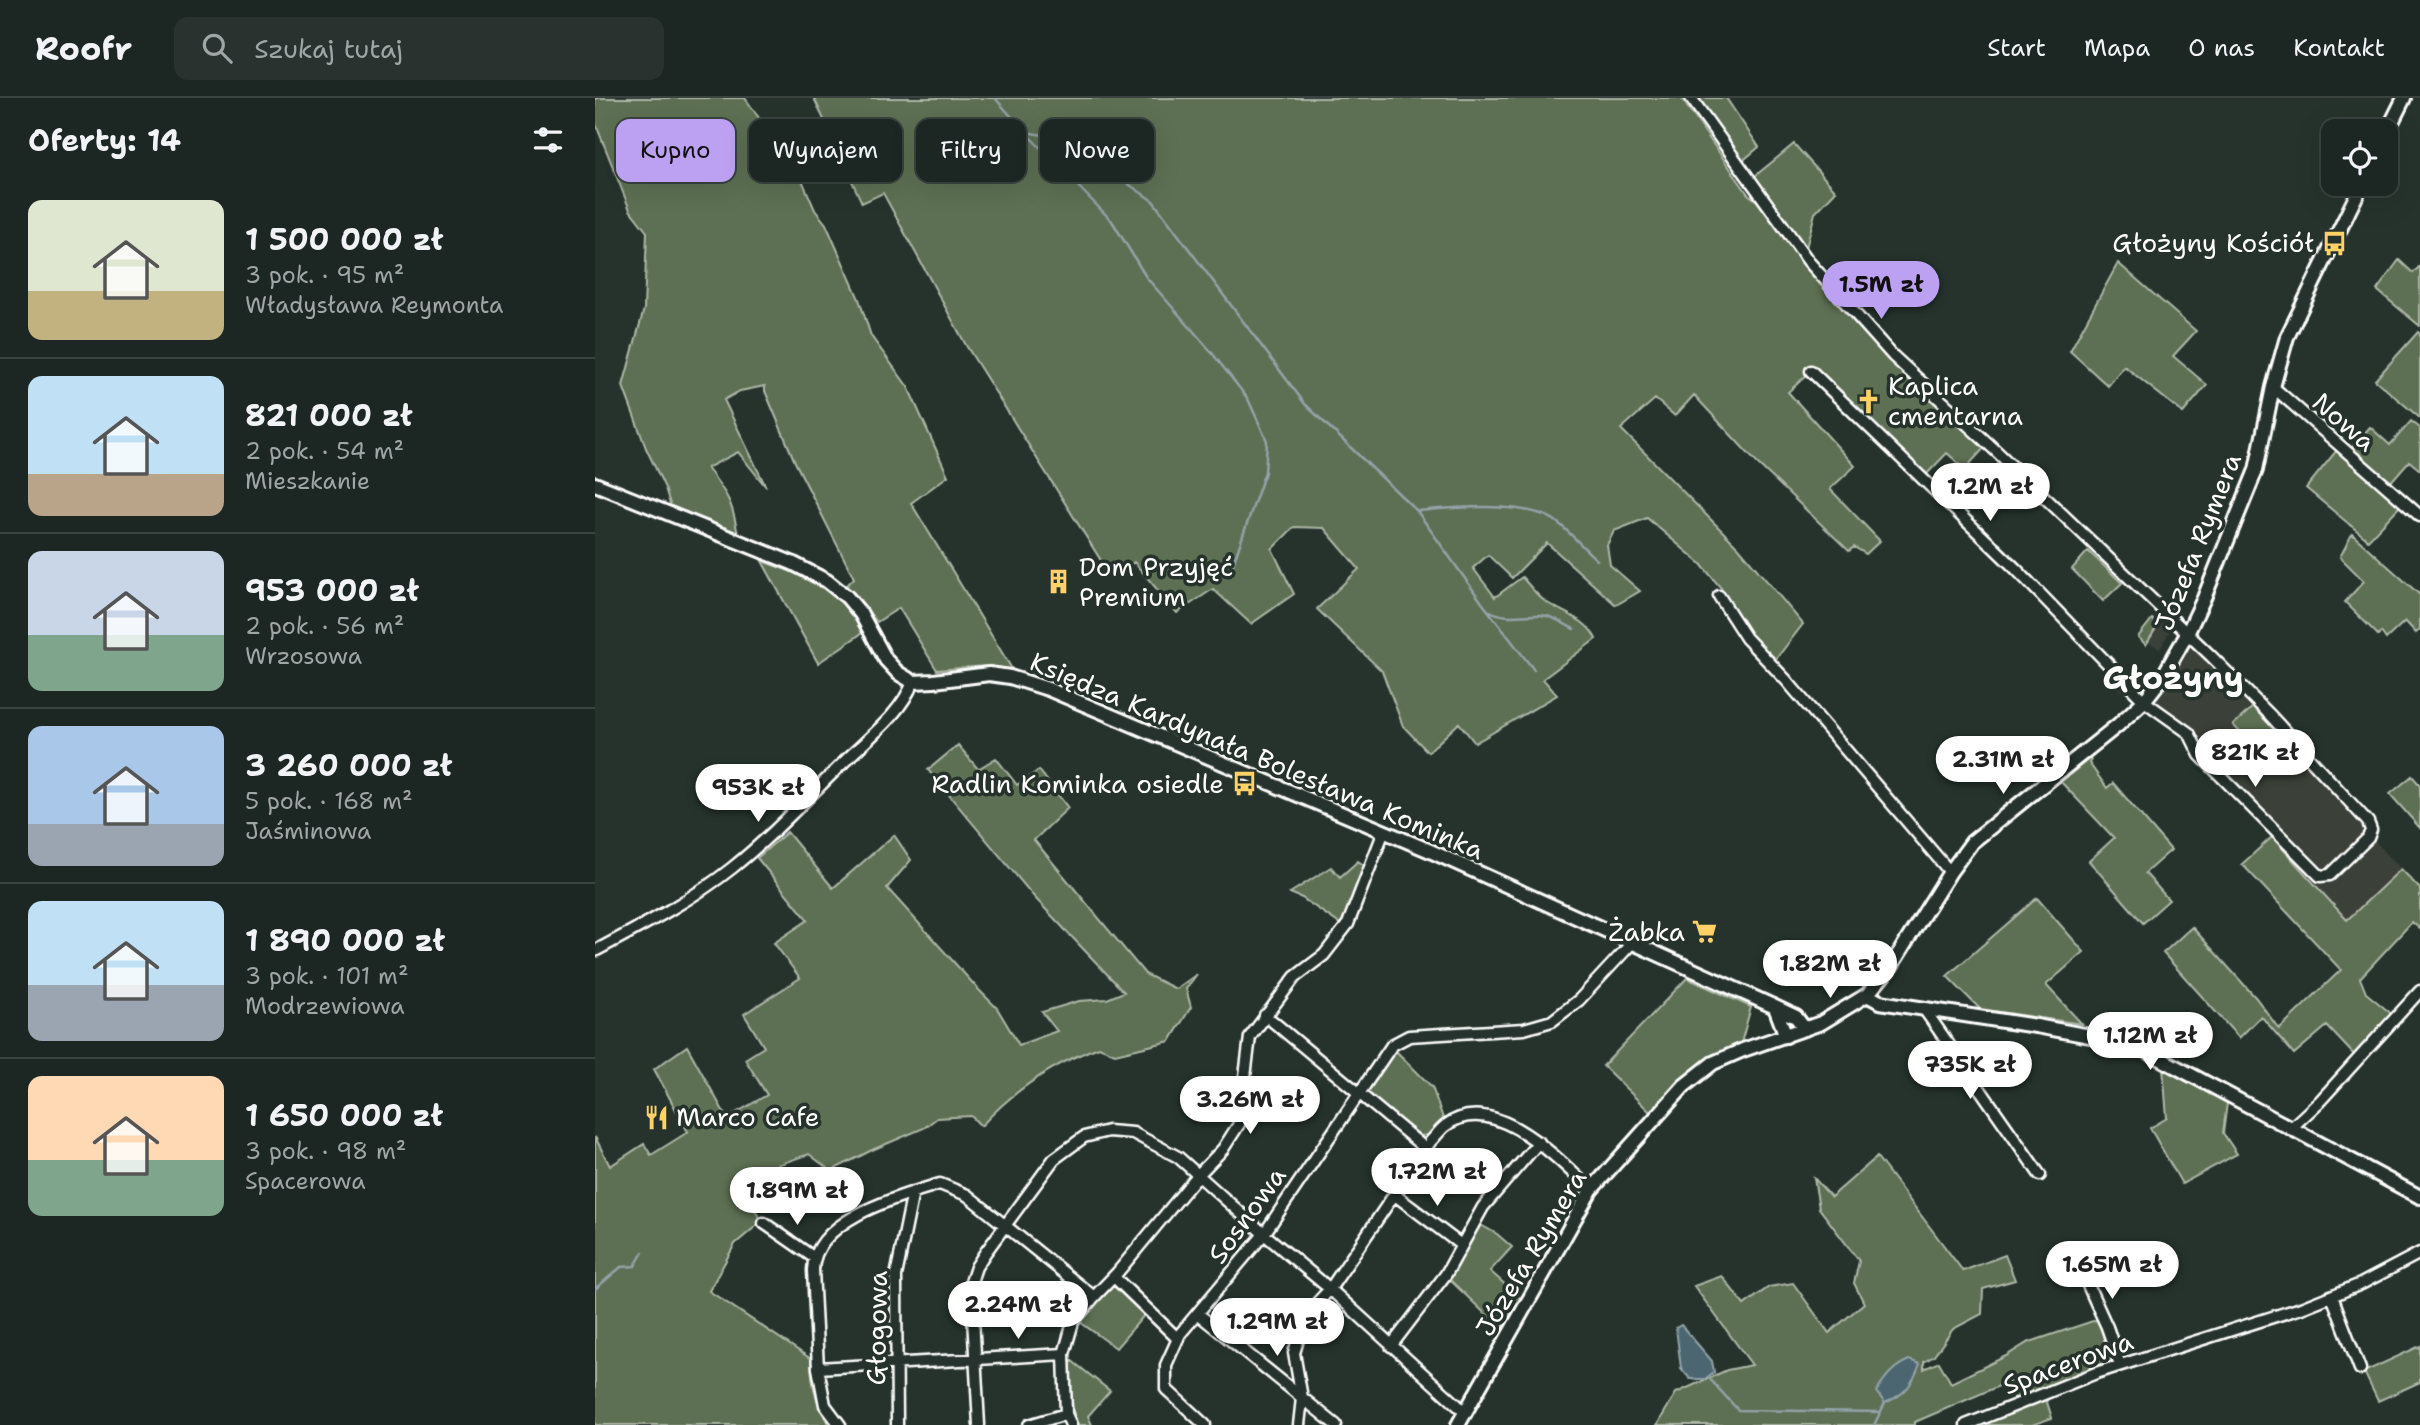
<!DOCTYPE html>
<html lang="pl">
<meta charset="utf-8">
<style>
:root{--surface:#1c2622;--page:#29322f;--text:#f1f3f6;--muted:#a0a5a5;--line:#3a4340;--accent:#bca0f2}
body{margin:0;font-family:"Shantell Sans",sans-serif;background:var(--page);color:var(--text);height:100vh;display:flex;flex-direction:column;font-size:26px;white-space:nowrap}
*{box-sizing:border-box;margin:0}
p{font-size:23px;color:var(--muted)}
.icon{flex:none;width:38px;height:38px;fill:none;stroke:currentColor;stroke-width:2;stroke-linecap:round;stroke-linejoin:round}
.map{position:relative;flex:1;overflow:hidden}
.details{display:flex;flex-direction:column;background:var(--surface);width:595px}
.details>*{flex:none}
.hud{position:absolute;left:21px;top:21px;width:665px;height:63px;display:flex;gap:14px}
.buttons{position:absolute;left:1726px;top:21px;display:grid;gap:14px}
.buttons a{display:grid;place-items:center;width:77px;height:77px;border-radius:14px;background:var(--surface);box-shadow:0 7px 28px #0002,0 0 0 2px var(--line);font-size:35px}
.price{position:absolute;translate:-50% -60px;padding:0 16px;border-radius:24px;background:#fff;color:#222;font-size:23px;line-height:46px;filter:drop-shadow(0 2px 4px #0008)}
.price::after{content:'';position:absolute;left:50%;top:42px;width:21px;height:16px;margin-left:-10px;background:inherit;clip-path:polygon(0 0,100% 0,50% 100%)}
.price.on{background:var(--accent);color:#111}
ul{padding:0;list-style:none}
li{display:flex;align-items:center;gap:21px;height:175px;padding:0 28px}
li+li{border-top:2px solid var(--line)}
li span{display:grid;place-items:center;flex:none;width:196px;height:140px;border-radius:14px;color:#555}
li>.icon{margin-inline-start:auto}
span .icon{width:84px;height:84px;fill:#fffc;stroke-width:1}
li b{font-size:30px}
h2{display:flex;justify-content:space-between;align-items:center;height:84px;padding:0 28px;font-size:30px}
.pill{padding:0 24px;border-radius:14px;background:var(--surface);box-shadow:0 7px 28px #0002,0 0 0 2px var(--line);font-size:24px;line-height:63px}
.pill.on{background:var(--accent);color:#111}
header{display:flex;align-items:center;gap:42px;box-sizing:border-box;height:98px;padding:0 35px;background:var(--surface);border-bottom:2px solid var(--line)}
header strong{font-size:33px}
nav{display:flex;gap:38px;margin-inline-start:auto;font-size:24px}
.search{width:490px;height:63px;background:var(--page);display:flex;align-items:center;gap:18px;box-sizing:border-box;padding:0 24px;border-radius:14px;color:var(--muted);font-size:26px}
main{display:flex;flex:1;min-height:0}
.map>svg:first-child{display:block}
</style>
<header>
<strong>Roofr</strong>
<div class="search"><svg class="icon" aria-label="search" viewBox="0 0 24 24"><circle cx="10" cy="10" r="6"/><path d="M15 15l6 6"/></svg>Szukaj tutaj</div>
<nav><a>Start</a><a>Mapa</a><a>O nas</a><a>Kontakt</a></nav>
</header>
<main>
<section class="details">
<h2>Oferty: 14<svg class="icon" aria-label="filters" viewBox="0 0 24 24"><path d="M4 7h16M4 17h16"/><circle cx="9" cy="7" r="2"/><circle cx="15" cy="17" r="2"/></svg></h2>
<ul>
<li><span style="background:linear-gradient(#dfe7d0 65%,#c2b280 0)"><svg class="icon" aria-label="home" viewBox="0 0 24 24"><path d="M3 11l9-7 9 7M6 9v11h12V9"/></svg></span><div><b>1 500 000 zł</b><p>3 pok. · 95 m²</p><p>Władysława Reymonta</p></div></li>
<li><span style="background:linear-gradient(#bfe0f5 70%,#b9a48a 0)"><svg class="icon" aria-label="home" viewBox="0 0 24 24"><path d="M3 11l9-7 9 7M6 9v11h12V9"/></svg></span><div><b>821 000 zł</b><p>2 pok. · 54 m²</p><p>Mieszkanie</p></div></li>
<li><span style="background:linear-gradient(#c9d6e8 60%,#7fa58c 0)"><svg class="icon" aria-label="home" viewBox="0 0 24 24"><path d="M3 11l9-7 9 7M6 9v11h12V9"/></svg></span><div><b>953 000 zł</b><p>2 pok. · 56 m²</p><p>Wrzosowa</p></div></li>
<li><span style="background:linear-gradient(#a9c7e8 70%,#9aa5b1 0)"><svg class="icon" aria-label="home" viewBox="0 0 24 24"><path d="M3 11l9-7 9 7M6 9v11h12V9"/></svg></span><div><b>3 260 000 zł</b><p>5 pok. · 168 m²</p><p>Jaśminowa</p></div></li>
<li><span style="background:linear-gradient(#bfe0f5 60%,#9aa5b1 0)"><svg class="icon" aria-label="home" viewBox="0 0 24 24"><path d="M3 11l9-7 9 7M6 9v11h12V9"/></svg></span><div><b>1 890 000 zł</b><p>3 pok. · 101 m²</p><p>Modrzewiowa</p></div></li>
<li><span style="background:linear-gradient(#ffd9b3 60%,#7fa58c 0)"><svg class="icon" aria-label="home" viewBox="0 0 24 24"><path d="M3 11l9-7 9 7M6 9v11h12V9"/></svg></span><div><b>1 650 000 zł</b><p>3 pok. · 98 m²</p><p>Spacerowa</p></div></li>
</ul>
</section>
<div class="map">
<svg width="1825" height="1327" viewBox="0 0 1825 1327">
<rect width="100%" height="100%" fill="#26332d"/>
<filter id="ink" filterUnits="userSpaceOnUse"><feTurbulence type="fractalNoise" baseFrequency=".0143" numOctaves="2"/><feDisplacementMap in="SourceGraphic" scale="14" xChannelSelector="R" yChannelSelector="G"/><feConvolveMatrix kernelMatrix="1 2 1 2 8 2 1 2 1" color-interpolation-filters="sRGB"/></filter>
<g filter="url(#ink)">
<path fill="#3b4139" d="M1559 519 1577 529 1565 551 1553 544 1551 547 1543 539Z
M1596 544 1642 588 1759 713 1782 745 1806 771 1752 822 1694 757 1605 665 1585 634 1553 608Z"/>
<path fill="#5d6f52" stroke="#aeb7a8" stroke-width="2" d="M0 0H150L178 40 194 52 220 112 231 126 264 201 276 238 313 289 353 378 316 405 417 571 391 568 342 572 304 510 282 524 251 488 259 480 200 364 170 293V288L145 293 129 302 171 389 143 354 112 370C135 399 139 408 144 445L79 419 70 390 51 350 28 288 49 211 52 134 35 112 0 24Z
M219 0H1086L1153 96 1166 106 1217 175 1293 259 1391 348 1370 371 1352 355 1329 379 1213 276 1193 294 1260 368 1235 391 1285 443 1271 456 1259 449 1254 453 1162 365 1099 297 1080 318 1060 301 1026 331 1144 450 1208 526 1181 561 1150 533 1126 490 1106 466 1052 420 1019 433 1012 447 1015 467 1045 493 1021 507 952 445 917 480 893 457 878 470 900 499 927 479C934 487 942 498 951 504 968 515 992 521 1001 541L948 581 962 597 880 645 864 625 833 654 808 628 787 573 722 511 764 471 729 430 699 429 677 451 699 496 656 526 618 491 582 515 539 464 517 480 372 249 288 95 267 105Z
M1099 0H1131L1164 49 1145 65Z
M1199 46 1241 93 1220 115 1211 150 1160 78Z
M1804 162 1818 175 1825 168V228L1782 192Z
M1523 165 1601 233 1578 258 1612 287 1588 315 1529 268 1513 288 1475 253Z
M1823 234 1825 236V320L1780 282Z
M1816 323 1825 330V372L1814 363 1794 386 1754 353 1775 329 1795 347Z
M1742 352 1795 396V400L1805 408 1773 442 1711 390Z
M1757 436 1825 497V531L1821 535 1810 523 1791 541 1786 534 1783 537 1750 504 1769 483 1745 459Z
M1493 453 1527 485 1508 503 1477 471Z
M167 463 221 483 251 504 270 533 223 565Z
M1557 521 1563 527 1551 547 1543 539Z
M1658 609 1700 654 1681 671 1638 627Z
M363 647 383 671 401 660 422 687 444 672 473 710 439 742 550 876 581 891 602 876 591 891 596 909 575 943 520 956 504 949C457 966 419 992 386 1028L376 1018 342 1020 329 1030 277 1052 236 1073 214 1056 179 1068 150 1097 167 1123 140 1146 114 1193 216 1261C216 1287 221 1305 234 1327H0V1039L15 1068 49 1046 56 1057 93 1034 59 971 92 948 132 1020 172 997 150 961 169 949 149 916 205 880 179 845 213 822 162 760 192 734 238 790 299 737 316 762 292 790 383 891 402 910 424 947 462 933 447 914 484 903 512 901 529 894 440 800 333 672Z
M1495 660 1496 662 1494 665 1512 690 1518 685 1576 752 1550 775 1574 802 1548 825 1494 763 1519 740 1466 684Z
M1817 678 1825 687V730L1795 696Z
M1677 739 1752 822 1806 771 1825 791V831L1817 824 1765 880 1771 895 1798 917 1761 959 1732 928 1699 956 1666 918 1644 940 1568 855 1597 829 1661 900 1684 931 1746 872 1647 766Z
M763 763 770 768 752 816 745 826 707 800 695 795 736 769 745 779Z
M1442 800 1489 854 1451 887 1487 926 1385 911 1352 878Z
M1092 880 1156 909 1146 945C1101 961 1087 980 1056 1015L1008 968Z
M801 953 837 989 849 1023 836 1037 824 1038 774 999 772 993 778 981Z
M1568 969 1632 1005 1628 1035 1642 1056 1587 1086 1555 1030 1572 1020Z
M1282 1059 1368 1173 1410 1157 1420 1182 1388 1191 1387 1216 1358 1231 1339 1258 1329 1264V1271L1344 1264 1356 1285 1411 1258 1432 1245 1504 1221 1519 1263 1419 1301 1413 1284 1320 1324V1327H1062L1081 1295 1132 1272 1157 1267 1099 1188 1127 1178 1149 1207 1174 1189 1198 1185 1234 1235 1269 1205 1259 1185 1264 1163 1224 1110 1219 1080 1236 1099Z
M884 1126 902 1136 917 1149 895 1173 925 1200 906 1231 853 1180Z
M519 1184 551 1215 521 1250 485 1224Z
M1825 1248V1284L1783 1303 1769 1274Z
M476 1262 515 1293 493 1318 497 1327H483C474 1306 476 1284 476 1262Z
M1450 1298 1457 1320 1437 1327H1379Z"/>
<path fill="#4b6670" stroke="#93a3a9" stroke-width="2" d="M1086 1227 1117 1263 1119 1274 1110 1281H1095L1086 1270 1081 1230Z
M1314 1262 1325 1266C1317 1287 1311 1296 1290 1305L1281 1294C1290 1279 1298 1269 1314 1262Z"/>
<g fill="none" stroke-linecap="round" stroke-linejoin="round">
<path stroke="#93a3a9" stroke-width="2.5" d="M400 0 430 34 467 40 558 103 710 306 822 413 888 506 939 572
M431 35 517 123 551 179 614 251 653 301 672 343 670 374 637 469
M822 413C858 410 933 402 962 424 976 435 988 450 1002 462
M895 513C914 523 933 514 952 518 961 520 970 527 979 531
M0 1191 26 1169 40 1168 48 1154
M1113 1279 1143 1312 1286 1314
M1279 1327 1290 1305"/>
<defs>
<path id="minor" d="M1096 0 1214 164 1298 258 1399 351 1616 558 1674 616 1773 724 1776 732 1773 740 1735 777 1725 778 1605 657 1594 635 1549 603 1421 471 1216 273
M1678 289 1825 418
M1124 498 1151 540 1191 582 1355 774
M0 853C45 829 97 802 137 770 177 738 212 700 249 664 273 640 306 616 318 584
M1329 911 1445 1077
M670 917 831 1051
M1695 1031 1724 1004 1825 893
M800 1097 866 1147
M169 1125 218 1159
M1477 1152 1512 1229 1525 1267
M519 1179 583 1241
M1737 1198 1765 1271
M603 1216 741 1327
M796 1248 851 1176 888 1109 944 1044
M223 1270 469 1256
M245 1327 230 1307 223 1270 218 1172C219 1121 305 1098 345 1086L372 1097 499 1199
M302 1327 301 1178 318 1094
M384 1327 376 1184 381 1169 390 1155 459 1061 489 1039 513 1033 538 1035 583 1059 669 1136 735 1191 871 1315
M434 1327 471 1316
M476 1327 471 1316 469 1256 478 1224 499 1199 522 1175 603 1077 628 1051 644 1026 655 939 700 879 729 857 753 826 789 733
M610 1327 571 1291V1267L585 1236 669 1136 797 947 814 938 929 931 957 923 984 902 1037 845
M704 1327 707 1300 699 1255 710 1218 735 1191 835 1044C840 1039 845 1032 850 1028 898 991 964 1062 996 1092
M1371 1327 1501 1275 1706 1210 1766 1186 1825 1155"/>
<path id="tertiary" d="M1790 38 1809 0
M0 386 197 465 232 483 252 499 266 516 291 562 303 575 318 584 339 583 394 576 415 579 453 591 833 752 1180 909 1201 919 1210 931
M1272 897 1285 904 1441 928 1538 946 1825 1099
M1180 909 1191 938
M863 1327 996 1092 1089 988 1118 965 1148 952 1226 925 1272 897 1296 868 1355 774 1377 744 1523 627 1549 603 1567 580 1592 536 1609 500 1661 372 1678 289 1692 239 1767 86"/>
</defs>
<use href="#minor" stroke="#fff" stroke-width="15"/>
<use href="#tertiary" stroke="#fff" stroke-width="18"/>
<use href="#minor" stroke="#26332d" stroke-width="10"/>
<use href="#tertiary" stroke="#26332d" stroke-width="12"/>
</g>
</g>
<defs>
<symbol id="bus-bare" viewBox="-9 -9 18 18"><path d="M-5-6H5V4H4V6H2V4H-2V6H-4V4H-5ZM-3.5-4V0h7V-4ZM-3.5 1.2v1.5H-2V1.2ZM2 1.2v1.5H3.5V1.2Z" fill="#ffd166" stroke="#26332d" stroke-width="2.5" paint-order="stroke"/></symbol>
<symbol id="church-bare" viewBox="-9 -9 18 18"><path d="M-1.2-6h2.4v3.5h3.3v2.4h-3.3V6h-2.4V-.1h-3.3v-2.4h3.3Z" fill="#ffd166" stroke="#26332d" stroke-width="2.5" paint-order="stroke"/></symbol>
<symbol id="building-bare" viewBox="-9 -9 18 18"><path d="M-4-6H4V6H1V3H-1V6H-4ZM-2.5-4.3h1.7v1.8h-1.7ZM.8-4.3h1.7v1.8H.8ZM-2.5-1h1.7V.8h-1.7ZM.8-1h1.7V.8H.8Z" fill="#ffd166" stroke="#26332d" stroke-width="2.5" paint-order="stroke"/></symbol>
<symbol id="supermarket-bare" viewBox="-9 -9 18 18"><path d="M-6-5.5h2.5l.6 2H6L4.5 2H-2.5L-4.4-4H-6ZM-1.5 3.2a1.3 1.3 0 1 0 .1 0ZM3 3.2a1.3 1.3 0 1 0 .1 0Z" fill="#ffd166" stroke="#26332d" stroke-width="2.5" paint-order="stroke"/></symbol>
<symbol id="restaurant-bare" viewBox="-9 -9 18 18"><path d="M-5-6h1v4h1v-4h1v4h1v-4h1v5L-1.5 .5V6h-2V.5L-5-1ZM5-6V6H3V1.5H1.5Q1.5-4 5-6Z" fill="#ffd166" stroke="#26332d" stroke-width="2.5" paint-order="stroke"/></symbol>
</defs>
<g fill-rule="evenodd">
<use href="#bus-bare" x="1722" y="128" width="35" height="35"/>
<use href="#church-bare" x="1256" y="286" width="35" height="35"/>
<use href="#building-bare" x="446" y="466" width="35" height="35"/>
<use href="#bus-bare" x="632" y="668" width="35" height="35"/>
<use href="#supermarket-bare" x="1092" y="816" width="35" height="35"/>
<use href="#restaurant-bare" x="44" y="1002" width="35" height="35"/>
</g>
<g text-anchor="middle" stroke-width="7" stroke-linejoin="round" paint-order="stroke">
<g font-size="26" fill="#fff" stroke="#26332d" text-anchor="end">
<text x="1719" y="154">Głożyny Kościół</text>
<text x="1293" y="297" text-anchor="start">Kaplica<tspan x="1293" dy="30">cmentarna</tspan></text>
<text x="484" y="478" text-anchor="start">Dom Przyjęć<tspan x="484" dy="30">Premium</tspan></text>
<text x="629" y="695">Radlin Kominka osiedle</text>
<text x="1090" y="843">Żabka</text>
<text x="81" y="1028" text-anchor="start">Marco Cafe</text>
</g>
<g font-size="26" fill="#fff" stroke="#26332d">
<text transform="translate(1749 324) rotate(41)" y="9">Nowa</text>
<text transform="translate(1603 444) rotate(-68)" y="9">Józefa Rymera</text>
<text transform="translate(662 658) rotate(23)" y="9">Księdza Kardynała Bolesława Kominka</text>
<text transform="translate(652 1117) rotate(-54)" y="9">Sosnowa</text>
<text transform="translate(936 1155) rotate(-59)" y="9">Józefa Rymera</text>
<text transform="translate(282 1230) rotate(-89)" y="9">Głogowa</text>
<text transform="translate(1473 1265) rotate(-20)" y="9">Spacerowa</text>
</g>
<g font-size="33" font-weight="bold" fill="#fff" stroke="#26332d">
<text x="1578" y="591">Głożyny</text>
</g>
</g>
</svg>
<div class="buttons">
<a><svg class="icon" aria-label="locate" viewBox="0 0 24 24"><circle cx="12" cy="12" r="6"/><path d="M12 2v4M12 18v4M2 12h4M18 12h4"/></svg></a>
</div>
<b class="price on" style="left:1286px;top:223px">1.5M zł</b>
<b class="price" style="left:1395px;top:425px">1.2M zł</b>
<b class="price" style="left:1660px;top:691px">821K zł</b>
<b class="price" style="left:1408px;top:698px">2.31M zł</b>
<b class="price" style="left:163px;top:726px">953K zł</b>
<b class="price" style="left:1235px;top:902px">1.82M zł</b>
<b class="price" style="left:1555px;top:974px">1.12M zł</b>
<b class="price" style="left:1375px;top:1003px">735K zł</b>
<b class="price" style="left:655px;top:1038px">3.26M zł</b>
<b class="price" style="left:842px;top:1110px">1.72M zł</b>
<b class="price" style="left:202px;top:1129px">1.89M zł</b>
<b class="price" style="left:1517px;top:1203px">1.65M zł</b>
<b class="price" style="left:423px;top:1243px">2.24M zł</b>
<b class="price" style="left:682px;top:1260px">1.29M zł</b>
<div class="hud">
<a class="pill on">Kupno</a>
<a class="pill">Wynajem</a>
<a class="pill">Filtry</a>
<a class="pill">Nowe</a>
</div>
</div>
</main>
